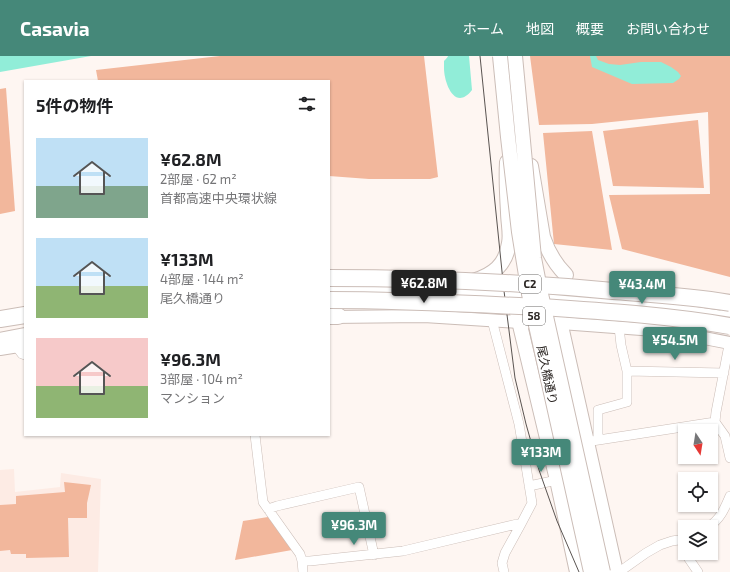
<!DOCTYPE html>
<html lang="ja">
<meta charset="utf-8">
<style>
:root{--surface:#fff;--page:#f2f2f2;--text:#202124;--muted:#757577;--accent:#458879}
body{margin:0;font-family:"Exo 2","Noto Sans JP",sans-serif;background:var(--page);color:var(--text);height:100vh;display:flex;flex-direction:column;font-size:15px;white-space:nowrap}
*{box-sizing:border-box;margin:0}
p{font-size:13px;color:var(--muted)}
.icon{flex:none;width:22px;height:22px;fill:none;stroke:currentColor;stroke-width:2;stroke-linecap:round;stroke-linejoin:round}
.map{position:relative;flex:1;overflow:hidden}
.sheet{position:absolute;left:24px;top:24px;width:306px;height:356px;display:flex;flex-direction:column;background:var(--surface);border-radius:0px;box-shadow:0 1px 3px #0004}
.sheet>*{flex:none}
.needle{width:26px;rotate:168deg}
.buttons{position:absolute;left:678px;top:368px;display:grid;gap:8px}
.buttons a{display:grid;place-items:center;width:40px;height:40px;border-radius:0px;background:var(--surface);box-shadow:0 1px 3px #0004;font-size:20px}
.price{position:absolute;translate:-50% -34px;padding:0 9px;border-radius:4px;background:var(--accent);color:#fff;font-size:13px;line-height:26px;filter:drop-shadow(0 1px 2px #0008)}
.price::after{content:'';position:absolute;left:50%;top:24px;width:12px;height:9px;margin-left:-6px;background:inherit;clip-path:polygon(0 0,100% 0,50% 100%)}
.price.selected{background:#222;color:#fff}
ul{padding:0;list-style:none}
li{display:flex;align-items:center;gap:12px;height:100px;padding:0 12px}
li span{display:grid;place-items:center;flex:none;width:112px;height:80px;border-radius:0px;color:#555}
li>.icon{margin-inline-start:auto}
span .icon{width:48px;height:48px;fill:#fffc;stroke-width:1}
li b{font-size:17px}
h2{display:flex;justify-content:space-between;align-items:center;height:48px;padding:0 12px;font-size:17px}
header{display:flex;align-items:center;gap:24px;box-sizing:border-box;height:56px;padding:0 20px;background:var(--accent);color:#fff}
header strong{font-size:19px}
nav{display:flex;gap:22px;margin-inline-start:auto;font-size:14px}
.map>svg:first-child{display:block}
</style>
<header>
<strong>Casavia</strong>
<nav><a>ホーム</a><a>地図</a><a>概要</a><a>お問い合わせ</a></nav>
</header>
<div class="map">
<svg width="730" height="516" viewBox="0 0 730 516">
<rect width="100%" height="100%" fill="#fef6f2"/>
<path fill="#fdebe4" d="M14 413 15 436 60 431 61 417 101 423 98 516H0V414Z"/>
<path fill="#f2b79c" d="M220 0H424L438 121 430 123H369L329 120V25H98L96 14Z
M530 0H730V221L622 193 609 139 710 138 708 56 592 68 539 69Z
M6 32 15 155 0 158V33Z
M698 64 704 132 613 130 603 75Z
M592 75 612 194 554 188 543 77Z
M64 426 91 429 87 447V462H68L69 501 26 502V498H11L10 494 0 495V449L16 448V440L65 436Z
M268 461 292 494 235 504 243 465Z"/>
<path fill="#91edd8" d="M0 0H91L0 16Z
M448 0H469L472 34C455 56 444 27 444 12 444 10 444 7 444 5 445 4 448 1 448 0Z
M590 0H596L598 4 609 8 620 9 641 6H661L671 11 678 16 681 20 679 23 673 27 632 28 592 11Z"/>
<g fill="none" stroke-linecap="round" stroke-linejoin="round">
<defs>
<path id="street" d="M492 264 519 368 524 398 532 447 521 468 505 497 502 507 504 516
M730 287 728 294 716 356 715 366 725 380 730 402
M16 290 22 298 25 299
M627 315 724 317
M255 379 263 446 300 498 302 505H310L403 495 517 468H521
M598 384V354L627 346V315L621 289 619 271
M592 385 715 366
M529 430 557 424
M268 453 277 450 359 431 374 499
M708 471C720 464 725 452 730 440
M685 497 698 516
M302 505 303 516
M618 516 622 514 646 497 660 489 672 485 685 483"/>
<path id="secondary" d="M329 235 481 237 612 247 669 253 730 262
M330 261 424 260 519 266 561 267 668 275 730 287
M0 293 25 289"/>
<path id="primary" d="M531 110 543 181C548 196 555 208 566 219
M473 225C493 219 506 209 509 187 511 178 508 166 508 156 507 140 506 123 507 106
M513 240 557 424 577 516
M555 243 616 516"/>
<path id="highway" d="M329 260H338
M725 261H730
M0 263 25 259
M0 285 25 280"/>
</defs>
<use href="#street" stroke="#cbbdb7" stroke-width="10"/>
<use href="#secondary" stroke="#cbbdb7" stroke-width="14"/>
<use href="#primary" stroke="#cbbdb7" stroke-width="16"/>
<use href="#highway" stroke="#cbbdb7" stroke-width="18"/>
<use href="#street" stroke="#fff" stroke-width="9"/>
<use href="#secondary" stroke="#fff" stroke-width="12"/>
<use href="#primary" stroke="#fff" stroke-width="14"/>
<use href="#highway" stroke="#fff" stroke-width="16"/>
<path stroke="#5a5451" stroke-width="1" d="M480 0 504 235 515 322 526 368 539 414 557 465 579 516"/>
<defs>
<path id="primary-bridge" d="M500 0 508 81 519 176 529 238 591 516
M515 0 534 202 541 238 603 516"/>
<path id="highway-bridge" d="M329 222C424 222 518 226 613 235 652 238 691 240 730 247
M329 244C405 244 480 248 556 252 614 256 672 260 730 270"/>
</defs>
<use href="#primary-bridge" stroke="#cbbdb7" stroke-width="16" stroke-linecap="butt"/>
<use href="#highway-bridge" stroke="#cbbdb7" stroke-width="18" stroke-linecap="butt"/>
<use href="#primary-bridge" stroke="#fff" stroke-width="14"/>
<use href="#highway-bridge" stroke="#fff" stroke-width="16"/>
</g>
<g text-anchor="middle" stroke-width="3.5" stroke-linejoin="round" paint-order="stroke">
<g fill="#fff" stroke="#6b6866" stroke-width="1">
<rect x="519" y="219" width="22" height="18" rx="3"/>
<rect x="523" y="251" width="22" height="18" rx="3"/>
</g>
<g font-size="11" font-weight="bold" fill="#2c2724">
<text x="530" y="232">C2</text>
<text x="534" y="264">58</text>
</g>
<g font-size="12" fill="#2c2724" stroke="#fff">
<text transform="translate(547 319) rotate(78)" y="4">尾久橋通り</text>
</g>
</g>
</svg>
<div class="buttons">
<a><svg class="needle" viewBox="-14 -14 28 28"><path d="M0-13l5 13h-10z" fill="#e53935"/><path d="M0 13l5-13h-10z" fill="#757577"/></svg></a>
<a><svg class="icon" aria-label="locate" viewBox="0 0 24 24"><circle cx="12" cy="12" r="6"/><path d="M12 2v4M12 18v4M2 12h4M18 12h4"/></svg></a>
<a><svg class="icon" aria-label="layers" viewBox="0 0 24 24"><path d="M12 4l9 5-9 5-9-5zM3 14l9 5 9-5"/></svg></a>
</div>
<b class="price selected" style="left:424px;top:248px">¥62.8M</b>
<b class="price" style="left:642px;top:249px">¥43.4M</b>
<b class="price" style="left:675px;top:305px">¥54.5M</b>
<b class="price" style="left:541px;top:417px">¥133M</b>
<b class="price" style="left:354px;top:490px">¥96.3M</b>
<section class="sheet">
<h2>5件の物件<svg class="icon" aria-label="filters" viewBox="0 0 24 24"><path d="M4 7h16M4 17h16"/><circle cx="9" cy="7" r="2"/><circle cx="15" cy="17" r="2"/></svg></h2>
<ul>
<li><span style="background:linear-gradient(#bfe0f5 60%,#7fa58c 0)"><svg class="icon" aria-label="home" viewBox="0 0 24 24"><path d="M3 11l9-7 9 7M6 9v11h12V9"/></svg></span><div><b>¥62.8M</b><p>2部屋 · 62 m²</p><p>首都高速中央環状線</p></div></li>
<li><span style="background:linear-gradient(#bfe0f5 60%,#8fb573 0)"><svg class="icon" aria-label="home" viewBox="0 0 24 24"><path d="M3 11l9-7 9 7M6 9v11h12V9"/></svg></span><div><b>¥133M</b><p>4部屋 · 144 m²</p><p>尾久橋通り</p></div></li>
<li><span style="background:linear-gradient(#f6c9c9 60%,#8fb573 0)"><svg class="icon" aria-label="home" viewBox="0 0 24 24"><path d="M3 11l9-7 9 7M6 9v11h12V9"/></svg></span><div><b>¥96.3M</b><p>3部屋 · 104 m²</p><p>マンション</p></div></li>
</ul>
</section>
</div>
